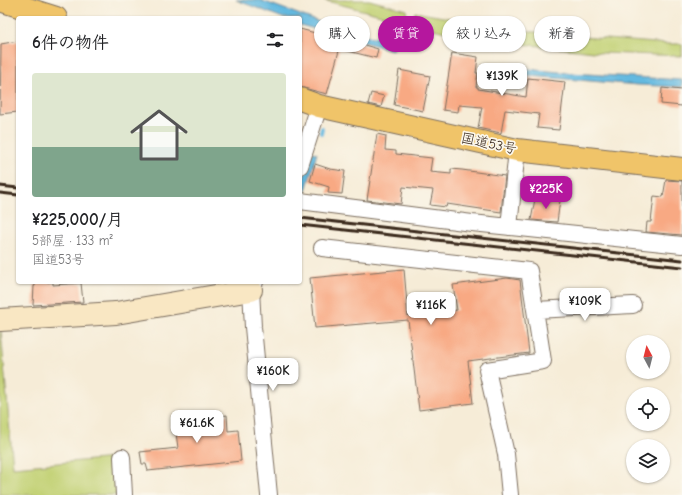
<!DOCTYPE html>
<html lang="ja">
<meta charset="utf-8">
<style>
:root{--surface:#fff;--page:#f6f6f6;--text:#202124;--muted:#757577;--accent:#b5179e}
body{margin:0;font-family:"Comic Neue","Klee One",sans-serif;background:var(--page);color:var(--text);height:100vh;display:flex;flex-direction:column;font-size:15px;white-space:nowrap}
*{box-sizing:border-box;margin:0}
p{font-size:13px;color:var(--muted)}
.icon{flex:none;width:22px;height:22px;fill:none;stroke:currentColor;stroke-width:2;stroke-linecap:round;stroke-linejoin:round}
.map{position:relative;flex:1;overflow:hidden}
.side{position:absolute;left:16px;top:16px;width:286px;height:268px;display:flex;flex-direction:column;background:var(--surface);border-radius:4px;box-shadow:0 1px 3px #0004}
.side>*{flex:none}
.hud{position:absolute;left:314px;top:16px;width:308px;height:36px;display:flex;gap:8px}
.needle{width:26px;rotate:353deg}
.controls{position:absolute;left:626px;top:335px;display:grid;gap:8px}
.controls a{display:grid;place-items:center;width:44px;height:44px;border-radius:50%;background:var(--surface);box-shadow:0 1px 3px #0004;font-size:20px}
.price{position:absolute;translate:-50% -34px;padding:0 9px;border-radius:8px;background:#fff;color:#222;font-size:13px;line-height:26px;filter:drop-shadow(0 1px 2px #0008)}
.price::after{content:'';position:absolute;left:50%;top:24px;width:12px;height:9px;margin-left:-6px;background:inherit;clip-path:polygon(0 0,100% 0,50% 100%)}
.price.active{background:var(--accent);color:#fff}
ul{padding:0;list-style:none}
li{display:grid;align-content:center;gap:8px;height:212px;padding:0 16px}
li span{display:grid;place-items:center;height:124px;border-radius:4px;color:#555}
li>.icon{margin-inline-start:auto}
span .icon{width:72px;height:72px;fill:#fffc;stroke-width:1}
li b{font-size:17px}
h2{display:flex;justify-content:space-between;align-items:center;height:48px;padding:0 16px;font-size:17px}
.pill{padding:0 14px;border-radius:18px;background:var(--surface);box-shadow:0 1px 3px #0004;font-size:14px;line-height:36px}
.pill.active{background:var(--accent);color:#fff}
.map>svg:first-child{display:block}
</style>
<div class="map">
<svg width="682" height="495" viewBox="0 0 682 495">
<rect width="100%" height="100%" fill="#fbf7ec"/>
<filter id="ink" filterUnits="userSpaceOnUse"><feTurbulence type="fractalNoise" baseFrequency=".025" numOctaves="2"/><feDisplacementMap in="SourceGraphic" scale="8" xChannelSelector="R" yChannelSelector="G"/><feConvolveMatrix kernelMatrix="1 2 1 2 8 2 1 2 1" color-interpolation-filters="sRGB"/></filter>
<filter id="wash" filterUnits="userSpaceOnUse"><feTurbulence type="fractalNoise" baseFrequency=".012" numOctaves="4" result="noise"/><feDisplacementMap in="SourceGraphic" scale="16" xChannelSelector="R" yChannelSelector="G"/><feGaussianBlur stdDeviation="0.9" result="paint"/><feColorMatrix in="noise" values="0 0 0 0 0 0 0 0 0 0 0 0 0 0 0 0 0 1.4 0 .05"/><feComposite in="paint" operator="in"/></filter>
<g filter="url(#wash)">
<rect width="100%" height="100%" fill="#f6ecd7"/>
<path fill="#c2d174" stroke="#7e7e49" d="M323 0H369L407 10 404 21Z
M415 12 505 28 558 35 667 44H682V56L603 53 504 42 456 35 412 23Z
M0 331H1L13 467 114 458 117 495H0Z"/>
<path fill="#63b9e0" stroke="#4f727f" d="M236 0H260L322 23 376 38 379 32 386 34V40L396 44 393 50 300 25V18H283Z
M494 66 571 73 682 80V87L638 85 494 73Z
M312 152 317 153 304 197 300 195V191Z"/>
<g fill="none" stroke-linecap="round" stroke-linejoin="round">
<path stroke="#63b9e0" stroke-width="4" d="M321 133 322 128"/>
</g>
<g id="blocks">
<path fill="#f8a983" d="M300 29 342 40 327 94 300 87Z
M344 39 378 49 376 58 340 49Z
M18 41V112L0 114 1 44Z
M452 53 478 57 476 73H478L476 87H478V89L526 97 528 78 565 82 559 130 537 128 539 114 505 110 501 133 478 128 482 107 459 105 458 112 443 110Z
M399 70 430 76 423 111 394 105Z
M662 88 682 90V106L661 104Z
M371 93 384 96 381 107 368 104Z
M377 134 386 136 385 150 396 151V154L432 158 430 172 451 174V169L462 170 505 176 501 212 447 204 446 207 430 205 433 190 403 187 401 204 367 200Z
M315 164 330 169 345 171 342 194 328 193 329 187 310 181Z
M666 180 682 181V235L646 232 647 222H651L654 196 663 197Z
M542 198 560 200 557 222 531 220 535 199 541 200Z
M404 269 408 316 457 310 453 285 507 278 520 280 529 353 468 361 473 403 419 410 408 320 315 328 310 278Z
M35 282H53V285L81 283 83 302 33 305 34 286H35Z
M212 413 213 415 221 414V416L227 415 228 431 238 430 241 461 148 471 146 464H142L140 452 178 448 174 418Z"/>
</g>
</g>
<g filter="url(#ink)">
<use href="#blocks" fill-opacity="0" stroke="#7c6e5f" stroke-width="1"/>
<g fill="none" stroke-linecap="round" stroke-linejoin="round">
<defs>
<path id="street" d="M300 166 319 106
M300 201 472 223 682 245
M509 227 517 150
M322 248 529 271 543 361 487 370 506 454 510 495
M255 282 251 290 253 327 269 495
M535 310 633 305
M122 457 124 495"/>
<path id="secondary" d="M0 320 116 313 251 290"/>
<path id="highway" d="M0 0 56 18
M300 99 319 106 517 150 682 169"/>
</defs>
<use href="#street" stroke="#7c6e5f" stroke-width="18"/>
<use href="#secondary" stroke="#7c6e5f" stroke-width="24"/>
<use href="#highway" stroke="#7c6e5f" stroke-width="24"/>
<use href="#street" stroke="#fff" stroke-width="16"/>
<use href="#secondary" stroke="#f9e7c3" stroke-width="22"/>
<use href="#highway" stroke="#f0c469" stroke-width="22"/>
<path stroke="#3b2a1e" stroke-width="3" d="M0 186 18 188
M0 193 18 195
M300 218 682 260
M300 225 682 267"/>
</g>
</g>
<g text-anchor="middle" stroke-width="3.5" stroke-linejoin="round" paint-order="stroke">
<g font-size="14" fill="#3b2a1e" stroke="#fbf7ec">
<text transform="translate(489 143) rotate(12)" y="5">国道53号</text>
</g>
</g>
</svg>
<div class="controls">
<a><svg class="needle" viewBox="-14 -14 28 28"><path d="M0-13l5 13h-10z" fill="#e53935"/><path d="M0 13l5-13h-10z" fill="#757577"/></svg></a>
<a><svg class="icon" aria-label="locate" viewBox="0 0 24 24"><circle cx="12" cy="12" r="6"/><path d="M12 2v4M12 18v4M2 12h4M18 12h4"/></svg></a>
<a><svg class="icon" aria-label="layers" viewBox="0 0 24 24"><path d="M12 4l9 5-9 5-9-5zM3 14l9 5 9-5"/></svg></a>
</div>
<b class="price" style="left:502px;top:97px">¥139K</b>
<b class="price active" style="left:546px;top:210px">¥225K</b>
<b class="price" style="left:585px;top:322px">¥109K</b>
<b class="price" style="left:431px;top:326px">¥116K</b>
<b class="price" style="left:273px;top:392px">¥160K</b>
<b class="price" style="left:197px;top:444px">¥61.6K</b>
<div class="hud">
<a class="pill">購入</a>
<a class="pill active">賃貸</a>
<a class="pill">絞り込み</a>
<a class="pill">新着</a>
</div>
<section class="side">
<h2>6件の物件<svg class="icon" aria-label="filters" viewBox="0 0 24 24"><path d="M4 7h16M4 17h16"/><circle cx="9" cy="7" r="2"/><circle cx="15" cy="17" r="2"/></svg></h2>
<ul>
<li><span style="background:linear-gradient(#dfe7d0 60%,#7fa58c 0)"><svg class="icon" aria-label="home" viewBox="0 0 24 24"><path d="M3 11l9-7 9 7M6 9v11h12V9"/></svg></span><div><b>¥225,000/月</b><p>5部屋 · 133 m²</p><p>国道53号</p></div></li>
</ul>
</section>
</div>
